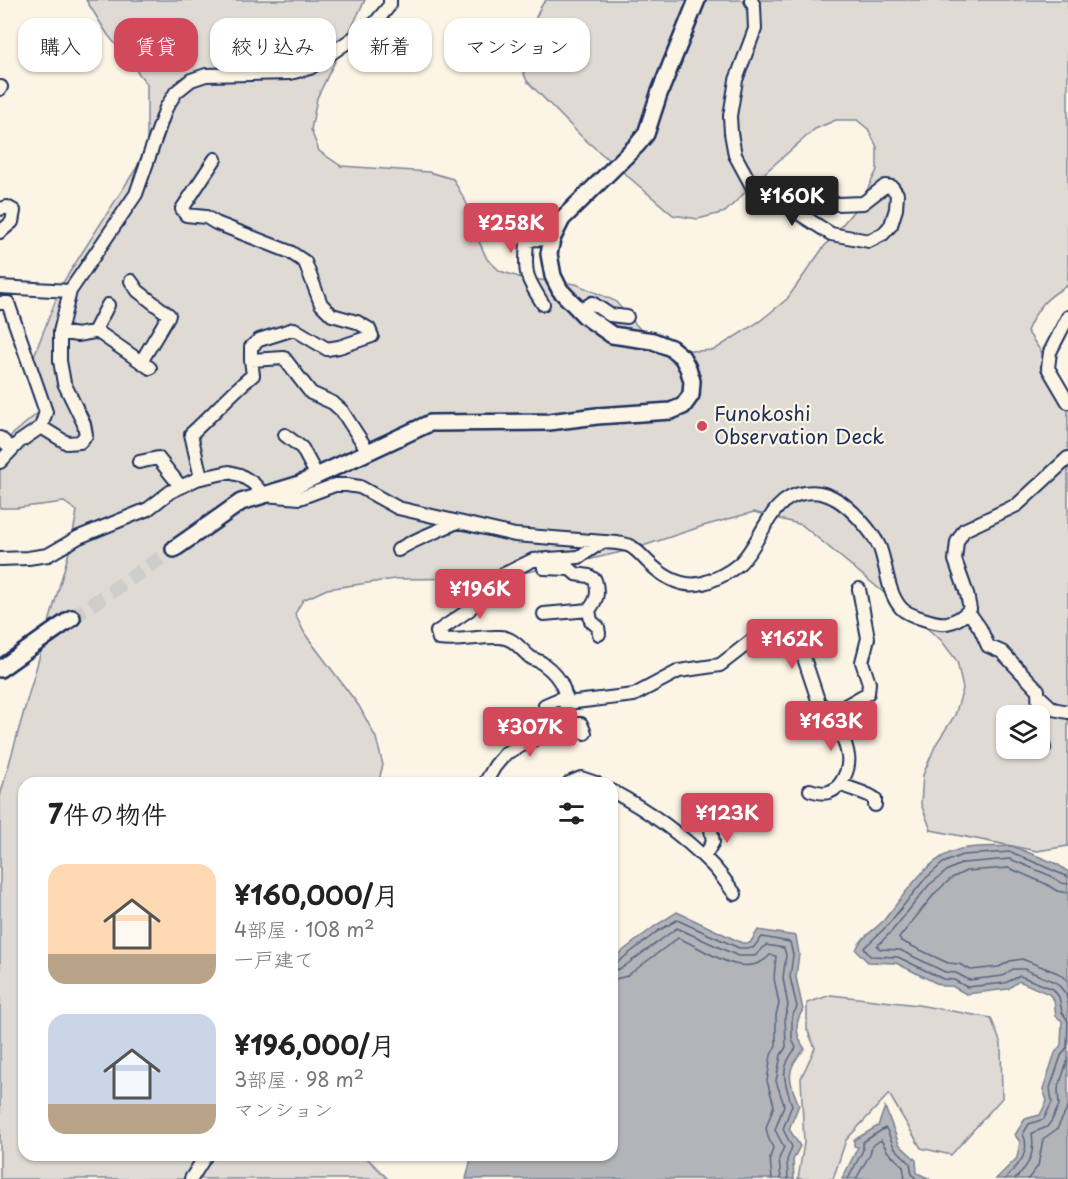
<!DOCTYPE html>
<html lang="ja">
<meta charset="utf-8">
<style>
:root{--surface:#fff;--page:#f6f6f6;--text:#222;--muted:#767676;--accent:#d1495b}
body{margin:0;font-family:"Playpen Sans","Klee One",sans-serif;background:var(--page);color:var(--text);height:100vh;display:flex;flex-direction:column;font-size:22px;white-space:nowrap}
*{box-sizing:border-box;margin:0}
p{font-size:20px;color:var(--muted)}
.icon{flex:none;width:33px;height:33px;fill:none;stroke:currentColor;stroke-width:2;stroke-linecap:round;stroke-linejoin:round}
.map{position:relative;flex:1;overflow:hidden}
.side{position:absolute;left:18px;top:777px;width:600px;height:384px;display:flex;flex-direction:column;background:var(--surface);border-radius:18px;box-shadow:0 2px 4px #0004}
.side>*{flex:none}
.top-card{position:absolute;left:18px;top:18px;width:600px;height:54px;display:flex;gap:12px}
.controls{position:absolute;left:996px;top:705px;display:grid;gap:12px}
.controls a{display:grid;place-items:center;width:54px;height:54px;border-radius:12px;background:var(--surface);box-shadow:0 2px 4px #0004;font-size:30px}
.price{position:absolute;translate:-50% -51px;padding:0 14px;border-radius:6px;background:var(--accent);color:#fff;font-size:20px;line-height:39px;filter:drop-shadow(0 2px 3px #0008)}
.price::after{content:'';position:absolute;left:50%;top:36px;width:18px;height:14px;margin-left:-9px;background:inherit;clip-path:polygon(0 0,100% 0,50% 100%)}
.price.current{background:#222;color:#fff}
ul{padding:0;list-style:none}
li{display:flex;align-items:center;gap:18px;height:150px;padding:0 30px}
li span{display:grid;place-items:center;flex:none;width:168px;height:120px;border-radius:18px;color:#555}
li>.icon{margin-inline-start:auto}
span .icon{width:72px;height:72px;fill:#fffc;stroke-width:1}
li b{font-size:26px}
h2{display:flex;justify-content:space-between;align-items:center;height:72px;padding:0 30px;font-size:26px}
.pill{padding:0 21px;border-radius:18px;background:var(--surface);box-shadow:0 2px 4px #0004;font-size:21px;line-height:54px}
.pill.current{background:var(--accent);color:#fff}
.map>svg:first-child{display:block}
</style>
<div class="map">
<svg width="1068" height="1179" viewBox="0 0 1068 1179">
<rect width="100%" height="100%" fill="#fcf5e5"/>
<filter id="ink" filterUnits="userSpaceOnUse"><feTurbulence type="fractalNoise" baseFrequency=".0167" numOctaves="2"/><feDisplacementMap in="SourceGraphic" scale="12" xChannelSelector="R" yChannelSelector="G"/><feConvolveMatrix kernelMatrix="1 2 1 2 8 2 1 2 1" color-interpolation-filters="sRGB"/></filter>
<g filter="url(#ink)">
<path fill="#dfdbd4" stroke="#7d8599" stroke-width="1.5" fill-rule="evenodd" d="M86 0H365L317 98 311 130 319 151 341 166 429 172 453 179 467 204 477 237 487 259 500 271 522 278 576 284 615 301 647 337 663 345 696 351 714 350 760 321 787 299 823 248 861 202 877 170V147L868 129 857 120H836L815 129 768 170 725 212 698 219 673 215 582 137 527 81 520 64 531 29 541 6 546 0H1068V285C1045 298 1037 308 1027 331L1068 391V846L1037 851 931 830 921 804 923 775 936 744 955 715 963 689 957 661 941 640 802 525 754 512 703 526 634 549 579 562 496 578 395 579 327 589 303 600 295 614 305 634 359 706 376 738 383 765 378 783H24V1155H364L388 1179H0V796L71 545 77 511 64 502 16 508H0V445L40 411 32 361 62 284 137 167 147 143V84L108 35ZM1006 716H1040V748H1006Z
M831 995 918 1005 991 1018 1001 1044 1002 1098 951 1155 921 1148 889 1094 846 1140 833 1179H798L804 1143 801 1078 815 1048 807 1029V1003Z"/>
<path fill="#b2b4b8" stroke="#767f94" stroke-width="1.5" d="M1012 846 1057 864 1068 872V1179H996L1017 1158 1020 1142 1015 1135 1025 1119 1040 1115 1047 1101 1043 1089 1055 1053 1061 1045 1062 1021 1056 1016 1054 1000 1049 994 1019 981 1008 989 966 994 952 986H942L896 963 868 962 856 950C860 938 875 930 884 920 905 895 926 857 961 849 977 846 996 847 1012 846Z
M677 912 742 943H750L758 930 796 936 799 954 796 977 803 1010C794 1022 796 1037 805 1049 784 1069 789 1081 799 1105L789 1129 800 1146 793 1160 794 1179H466L472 1155H612V959L655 926Z
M885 1107 899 1144 916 1160 917 1173 930 1179H842L858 1147 854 1146V1140L878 1126Z"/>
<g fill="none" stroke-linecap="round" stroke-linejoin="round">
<path stroke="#576482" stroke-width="1.5" d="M1068 884 1061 883 1051 876 1010 859 963 863 948 870 929 885 892 931 877 946 880 949 900 950 945 972 956 973 969 980 1003 976 1013 969H1024L1057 983 1066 994 1068 1003
M1068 893 1057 891 1046 884 1009 868 966 871 952 878 936 892 899 938 901 941 948 963 959 964 971 970 999 967 1010 961 1022 959 1058 973 1068 981
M612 963 618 962 658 931 677 920 739 948H753L762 937 790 942 793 955 790 977 797 1007 792 1016V1039L796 1048C779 1068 784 1082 792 1105L783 1129 792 1147 787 1160 788 1179
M612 971 622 968 677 928 738 956H755L766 945 784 948 786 955 783 978 788 1006 785 1016 786 1047 781 1055 776 1081 784 1105 775 1130 784 1147 779 1159 781 1179
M612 980 627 976 678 938C705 948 744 983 770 955L776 956 774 978 779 1004 776 1015V1045L771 1055 767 1081 774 1105 766 1128 768 1137 773 1148 770 1158 772 1179
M848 1179 863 1150V1142L885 1128 887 1130 894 1147 910 1163 912 1174 916 1179
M856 1179 870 1154 872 1146 881 1140 888 1152 903 1166 905 1179
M1005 1179C1017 1166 1032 1153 1023 1134L1029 1124 1044 1119 1052 1102 1050 1088 1061 1056 1067 1047 1068 1021 1062 1012 1059 997 1053 989 1020 976 1005 983 967 987 954 980 943 979 898 957 870 956 864 948 887 926 924 880 943 863 962 855 1011 852 1068 877
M1015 1179C1030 1164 1035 1154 1032 1133L1047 1127 1052 1120 1059 1105 1058 1089 1068 1059
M1028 1179 1038 1166 1043 1139 1057 1129 1068 1107"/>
<path stroke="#cfcdca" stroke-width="15" stroke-dasharray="15 8" stroke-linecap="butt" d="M72 618 174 549"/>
<defs>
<path id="minor" d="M751 0 754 6 755 29 736 80 730 116 731 133 735 155 754 190 761 197 784 204 831 234 869 241 883 234 891 225 896 209 897 194 892 187 885 186 863 203 837 204
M0 89 1 87
M215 159 182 209 186 215 206 217 216 223 290 252 305 262 321 304 332 315 357 322 369 329 372 336 339 347 327 349 294 329 259 340 251 347V360L284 358 311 393 333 403 342 411 368 451
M0 209 7 207 14 211 12 222 0 232
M131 281 138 291 169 315 141 362
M0 287 70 291
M0 303H8L46 412 41 427 19 442 0 462
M543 304C526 277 524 274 527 242L534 239 552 240
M580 311 592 303 610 315 627 317
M1068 317 1050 352 1048 368 1068 402
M95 330 150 368
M60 332 77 335 94 332 108 305
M41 427 67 443 80 442 86 435 84 424 64 383 60 361V332L70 291 136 194 166 108 176 92 191 80 206 75 290 73 310 68 375 23 390 5V0
M285 435 302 448 317 476
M0 438 12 449
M139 462 158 458 181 487
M201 478 191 434C213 414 231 393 253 375L251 360
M398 550C416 538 437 532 457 522
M0 559 28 558 48 555 79 537 148 509 170 492 197 479 229 472 240 475 253 483 264 495 300 498 335 485H347L360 487 398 508 515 535 617 543C621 544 626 544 630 546 636 549 642 556 647 561 662 576 681 589 703 583 715 580 730 572 739 564 763 542 768 498 804 493 814 491 825 493 834 498 850 506 873 532 880 548 887 567 887 592 901 608 907 615 938 625 947 623 957 621 964 616 970 609L967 594 955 560 957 542 964 530 1017 505 1068 458
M543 560 544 568 570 569 576 574 589 576 595 580C599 593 597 600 589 610L544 614
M589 610 591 621 598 627 599 634
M968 611 980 628 988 646 1002 652 1038 690 1039 716
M1039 696 1053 709 1068 712
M567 703 634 695 679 671 720 665 751 641 783 640 796 646 804 658 819 703 829 710 840 709 868 693 869 683 862 662 868 638 859 589
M545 705 566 696
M1040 717V734L1044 748 1040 745
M585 733 581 724H565C568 696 566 680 542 663 538 660 534 660 530 657 520 649 514 638 500 637 479 636 460 642 439 639L437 632 469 610 492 580 533 560 579 557 602 542
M485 783 495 766 506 753 565 724
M569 783 581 778 596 783
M840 784C849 789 869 793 875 799V805
M810 790C816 792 823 794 829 792 842 788 850 768 848 756 846 741 838 725 833 710
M612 791C647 810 681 834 709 862 719 871 727 884 735 894
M704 857 713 842 710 823
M191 1179 206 1155"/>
<path id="tertiary" d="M174 549 241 502 297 485 430 423 549 422 597 416 671 411 683 406 691 395 692 381 688 368 682 357 671 348 653 341 612 335 585 316 560 290 553 276 549 254 552 239 562 219 637 145 646 134 659 94 697 0
M0 669 72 618"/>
</defs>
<use href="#minor" stroke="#1b2f5e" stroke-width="16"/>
<use href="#tertiary" stroke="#1b2f5e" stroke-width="20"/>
<use href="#minor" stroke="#fcf5e5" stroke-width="12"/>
<use href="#tertiary" stroke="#fcf5e5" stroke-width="15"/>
</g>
</g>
<circle fill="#d1495b" stroke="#fcf5e5" stroke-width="2" cx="702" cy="426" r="6"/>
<g text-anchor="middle" stroke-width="4.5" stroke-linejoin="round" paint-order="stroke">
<g font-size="20" fill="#1b2f5e" stroke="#fcf5e5" text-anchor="start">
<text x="714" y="421">Funokoshi<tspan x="714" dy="23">Observation Deck</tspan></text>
</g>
</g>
</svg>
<div class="controls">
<a><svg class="icon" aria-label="layers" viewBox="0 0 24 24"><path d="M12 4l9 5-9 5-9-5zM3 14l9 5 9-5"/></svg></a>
</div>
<b class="price current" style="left:792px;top:227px">¥160K</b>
<b class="price" style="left:511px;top:254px">¥258K</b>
<b class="price" style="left:480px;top:620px">¥196K</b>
<b class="price" style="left:792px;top:670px">¥162K</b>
<b class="price" style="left:831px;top:752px">¥163K</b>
<b class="price" style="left:530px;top:758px">¥307K</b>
<b class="price" style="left:727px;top:844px">¥123K</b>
<div class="top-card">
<a class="pill">購入</a>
<a class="pill current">賃貸</a>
<a class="pill">絞り込み</a>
<a class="pill">新着</a>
<a class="pill">マンション</a>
</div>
<section class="side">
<h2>7件の物件<svg class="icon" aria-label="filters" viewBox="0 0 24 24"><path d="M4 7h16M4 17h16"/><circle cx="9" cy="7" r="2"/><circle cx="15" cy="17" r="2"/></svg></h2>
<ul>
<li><span style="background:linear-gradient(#ffd9b3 75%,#b9a48a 0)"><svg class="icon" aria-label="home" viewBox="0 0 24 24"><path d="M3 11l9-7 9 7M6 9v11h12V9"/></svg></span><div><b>¥160,000/月</b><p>4部屋 · 108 m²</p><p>一戸建て</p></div></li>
<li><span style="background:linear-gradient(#c9d6e8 75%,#b9a48a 0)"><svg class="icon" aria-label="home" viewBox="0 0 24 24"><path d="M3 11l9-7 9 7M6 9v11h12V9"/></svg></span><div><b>¥196,000/月</b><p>3部屋 · 98 m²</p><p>マンション</p></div></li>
</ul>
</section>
</div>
